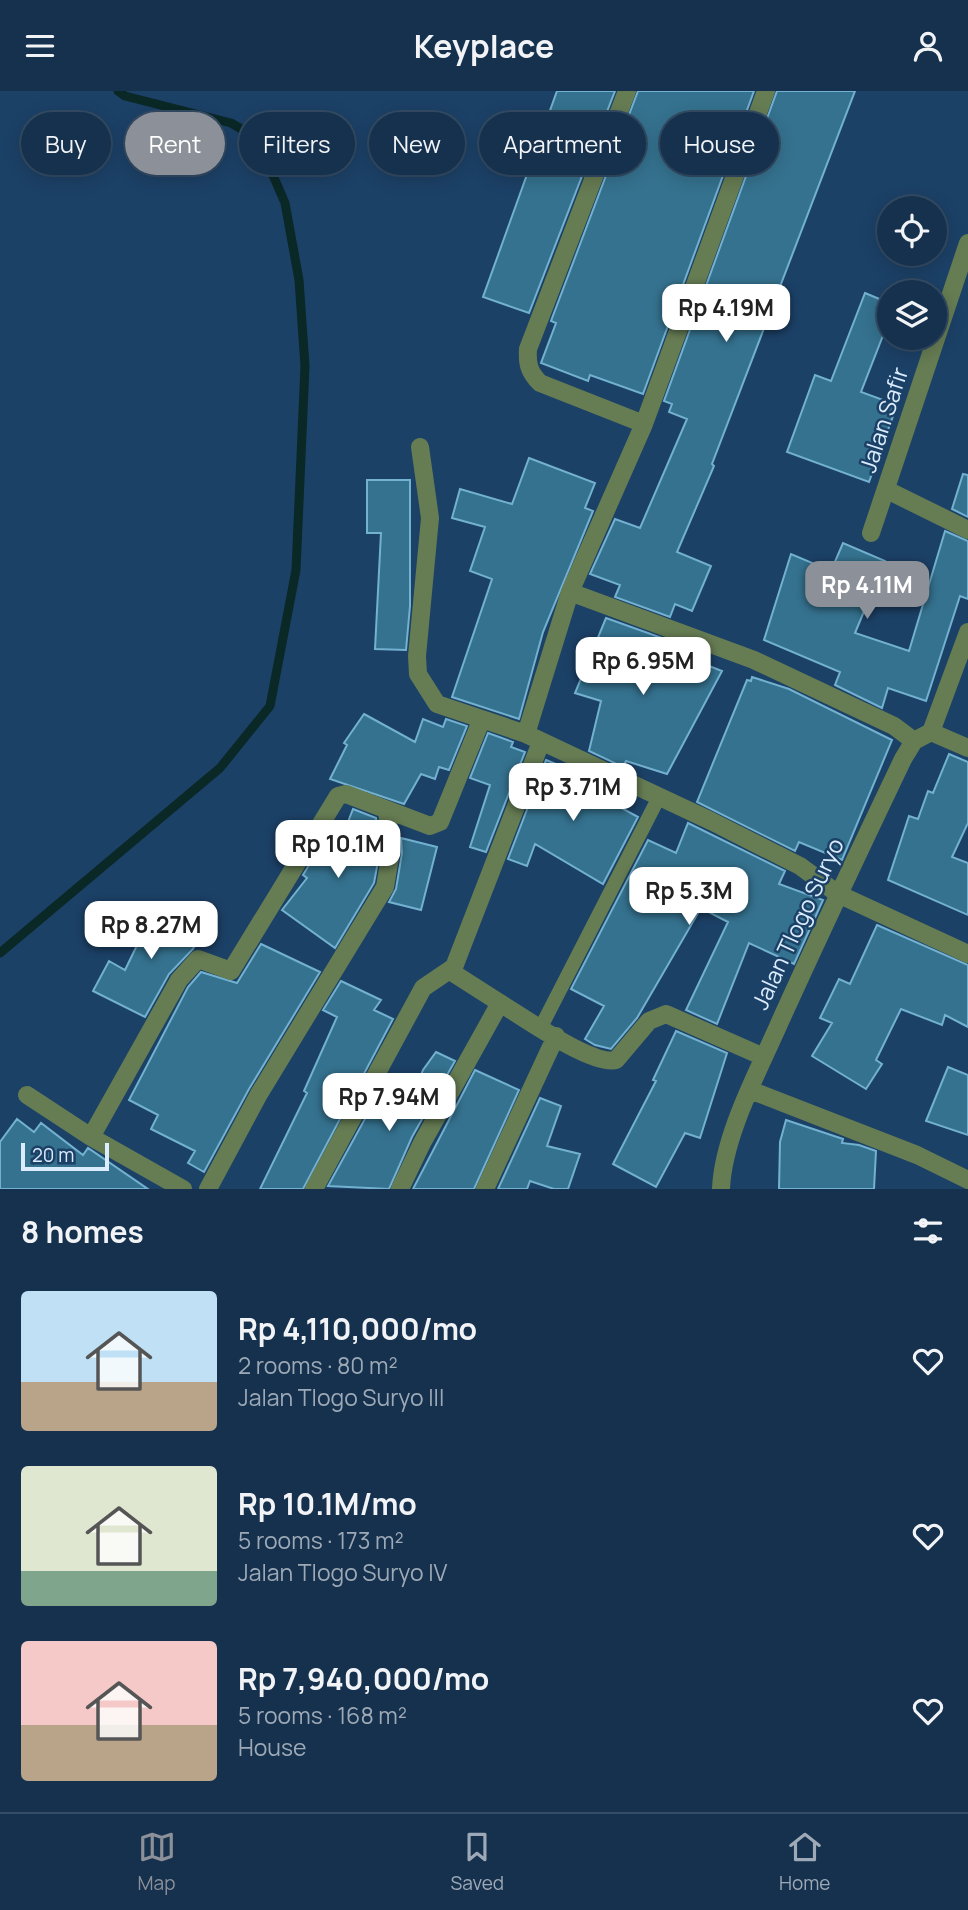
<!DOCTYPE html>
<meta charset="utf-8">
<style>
:root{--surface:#15314d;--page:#223d57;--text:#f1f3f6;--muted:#9da9b6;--line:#344c65;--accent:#8c9099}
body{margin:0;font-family:Manrope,sans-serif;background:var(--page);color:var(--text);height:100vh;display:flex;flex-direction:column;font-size:26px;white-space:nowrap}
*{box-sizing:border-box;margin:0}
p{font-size:23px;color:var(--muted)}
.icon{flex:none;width:38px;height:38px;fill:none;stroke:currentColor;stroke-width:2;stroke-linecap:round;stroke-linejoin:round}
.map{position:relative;height:1098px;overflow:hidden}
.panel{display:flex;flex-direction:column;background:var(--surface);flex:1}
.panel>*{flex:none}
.banner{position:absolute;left:21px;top:21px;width:928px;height:63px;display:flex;gap:14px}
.tools{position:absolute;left:877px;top:105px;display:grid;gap:14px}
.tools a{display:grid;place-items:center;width:70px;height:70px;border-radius:50%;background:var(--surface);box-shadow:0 4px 18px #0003,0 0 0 2px var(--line);font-size:35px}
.scale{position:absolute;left:21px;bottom:18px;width:88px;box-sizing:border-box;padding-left:7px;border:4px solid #dbecfe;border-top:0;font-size:19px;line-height:24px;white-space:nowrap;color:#dbecfe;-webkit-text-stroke:5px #1c4167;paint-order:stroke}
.price{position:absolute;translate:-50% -60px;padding:0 16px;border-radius:14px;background:#fff;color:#222;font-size:23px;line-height:46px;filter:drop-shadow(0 2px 4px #0008)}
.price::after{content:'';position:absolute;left:50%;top:42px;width:21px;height:16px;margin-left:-10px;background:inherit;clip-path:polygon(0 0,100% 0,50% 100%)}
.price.active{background:var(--accent);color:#fff}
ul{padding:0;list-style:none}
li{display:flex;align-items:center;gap:21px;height:175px;padding:0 21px}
li span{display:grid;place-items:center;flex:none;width:196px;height:140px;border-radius:7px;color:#555}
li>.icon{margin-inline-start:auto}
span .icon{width:84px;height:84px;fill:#fffc;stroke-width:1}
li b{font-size:30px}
h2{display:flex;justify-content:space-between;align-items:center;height:84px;padding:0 21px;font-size:30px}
.tag{padding:0 24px;border-radius:32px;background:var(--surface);box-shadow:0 4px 18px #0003,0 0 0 2px var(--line);font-size:24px;line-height:63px}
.tag.active{background:var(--accent);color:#fff}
header{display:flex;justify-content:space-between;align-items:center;height:91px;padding:0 21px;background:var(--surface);font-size:32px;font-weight:700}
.dock{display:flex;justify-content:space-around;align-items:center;height:98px;border-top:2px solid var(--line);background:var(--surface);font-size:19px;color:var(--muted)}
.dock a{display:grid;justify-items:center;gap:4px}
.dock .active{color:var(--accent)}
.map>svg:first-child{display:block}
</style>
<header><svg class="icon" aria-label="menu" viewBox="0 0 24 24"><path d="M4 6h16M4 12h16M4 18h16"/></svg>Keyplace<svg class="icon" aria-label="person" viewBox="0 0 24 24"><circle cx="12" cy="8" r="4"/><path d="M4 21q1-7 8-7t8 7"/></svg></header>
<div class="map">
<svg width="968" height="1098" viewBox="0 0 968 1098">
<rect width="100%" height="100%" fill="#1c4167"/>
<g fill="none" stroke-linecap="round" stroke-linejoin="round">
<path stroke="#0a2826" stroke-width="9" d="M0 862 220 677 270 615 296 479 305 275 299 189 285 112 263 61 252 44 231 32 125 5 118 0"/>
</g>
<path fill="#35728f" stroke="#73b1d0" stroke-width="2" d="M557 0H615L529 222 483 206Z
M638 0H754L643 303 590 284 588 290 541 272 556 232 551 230Z
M777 0H855L712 373 714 375 677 461 711 475 692 520 675 513 670 526 615 506 620 494 590 483 615 428 640 437 687 328 669 321 672 313 664 310Z
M865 202 889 212V229L861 301 897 314 869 391 787 361 815 284 831 290Z
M529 367 595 392 585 417 593 420 543 541 519 628 452 606 492 488 470 480 485 436 452 427 460 398 512 413Z
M963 383 968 384V426L952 418Z
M367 389H410V515L406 559 375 558 381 442H367Z
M945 440 968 450V508L960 505 926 610 888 597 882 617 835 594 840 581 764 549 791 463 831 480 843 452 885 470 855 542 909 560Z
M606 527 662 547 658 555 722 580 667 683 626 670 623 676 589 660 601 610 575 602Z
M752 586 789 598 892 649 842 769 799 751 795 760 697 711 747 589 751 590Z
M364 623 415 651 423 628 443 636 446 628 467 635 449 679 439 676 435 688 421 683 404 713 330 688 347 654 344 652Z
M488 642 513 651 511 656 525 661 486 761 470 756 490 694 470 687Z
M949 663 968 671V732L952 766 968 772V824L888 789 909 725 918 728 928 700 933 702Z
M546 669 611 695 603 707 638 726 603 793 535 753 527 775 508 768Z
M353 718 376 727 380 760 374 792 335 857 282 819 307 787 303 784 329 741 341 749Z
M688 732 785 780 779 793 823 809 794 873 749 852 717 933 686 919 728 831 701 817 637 927 611 958 595 954 585 948 604 915 571 898 648 749 676 762Z
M401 747 437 756 421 819 389 811 396 798 402 762Z
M158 811 204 835 193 858 169 883 145 926 93 900 109 870 125 879Z
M877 834 968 874V936L945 924 942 934 901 918 876 969 882 973 866 998 812 965 832 932 820 927 839 888 850 893Z
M261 853 320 881 249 998 204 1081 188 1072 195 1060 151 1038 158 1024 129 1009 188 896 201 881 237 892Z
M341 890 381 909 374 919 393 928 303 1098H260L307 1002 304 1000 337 926 323 919Z
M676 940 727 962 700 1047 685 1042 656 1096 613 1073 656 990 653 989Z
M436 961 455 970 412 1046 389 1098 328 1095 378 1004 407 1018 423 979Z
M948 976 968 984V1044L926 1030Z
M475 979 519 999 474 1098H413Z
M540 1007 561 1015 547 1055 580 1063 568 1098H554L530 1090 527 1098H498Z
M17 1028 34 1041 41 1032 83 1064 88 1057 148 1098H0V1051Z
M786 1029 843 1048 842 1052 859 1054 876 1060 874 1098H779L780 1051Z"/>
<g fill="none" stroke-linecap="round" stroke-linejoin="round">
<path stroke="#667c53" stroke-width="14" d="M541 936 659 706"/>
<path stroke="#667c53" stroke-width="18" d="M627 0 528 258C527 273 529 281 540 292L644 333
M420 356 430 427 417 565 418 583 437 613 526 643 711 730 800 775 838 803 968 863
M887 399 968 439
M871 442 968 152
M570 501 754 569 894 635 914 650
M931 641 968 541
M526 643 570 501 644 333 766 0
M450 880 500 912
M750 999 917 1064 968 1089
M27 1004 91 1046 183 1098
M91 1046 179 889 198 868 231 880 338 705 346 703 430 735 440 731 481 630
M208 1098 259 1003 385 796 391 760 387 719
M314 1098 423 897 454 876 541 651
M400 1098 422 1052 500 912C523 926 592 975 616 969L649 930 666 923 764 966
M485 1098 556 945
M721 1098C723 1045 758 981 779 933 819 844 861 756 903 668L914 650 931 641 968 657"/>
</g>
<g text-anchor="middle" stroke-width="5" stroke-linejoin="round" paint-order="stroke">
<g font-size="23" fill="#dbecfe" stroke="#1c4167">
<text transform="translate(884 329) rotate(-72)" y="8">Jalan Safir</text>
<text transform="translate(798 833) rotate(-65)" y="8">Jalan Tlogo Suryo</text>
</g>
</g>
</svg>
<div class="tools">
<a><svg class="icon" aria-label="locate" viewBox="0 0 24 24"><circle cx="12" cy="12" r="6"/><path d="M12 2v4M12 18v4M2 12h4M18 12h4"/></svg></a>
<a><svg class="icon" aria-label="layers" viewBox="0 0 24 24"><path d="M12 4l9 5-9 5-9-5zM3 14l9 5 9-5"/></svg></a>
</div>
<div class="scale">20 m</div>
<b class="price" style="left:726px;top:253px">Rp 4.19M</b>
<b class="price active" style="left:867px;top:530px">Rp 4.11M</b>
<b class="price" style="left:643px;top:606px">Rp 6.95M</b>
<b class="price" style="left:573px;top:732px">Rp 3.71M</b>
<b class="price" style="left:338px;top:789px">Rp 10.1M</b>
<b class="price" style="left:689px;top:836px">Rp 5.3M</b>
<b class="price" style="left:151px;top:870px">Rp 8.27M</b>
<b class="price" style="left:389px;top:1042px">Rp 7.94M</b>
<div class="banner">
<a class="tag">Buy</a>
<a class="tag active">Rent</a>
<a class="tag">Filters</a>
<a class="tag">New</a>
<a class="tag">Apartment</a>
<a class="tag">House</a>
</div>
</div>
<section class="panel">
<h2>8 homes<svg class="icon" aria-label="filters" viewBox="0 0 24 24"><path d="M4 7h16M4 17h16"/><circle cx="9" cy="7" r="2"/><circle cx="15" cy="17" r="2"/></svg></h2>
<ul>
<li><span style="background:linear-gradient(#bfe0f5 65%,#b9a48a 0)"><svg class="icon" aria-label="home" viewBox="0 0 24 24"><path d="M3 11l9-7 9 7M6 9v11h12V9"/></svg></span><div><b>Rp 4,110,000/mo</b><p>2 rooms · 80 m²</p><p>Jalan Tlogo Suryo III</p></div><svg class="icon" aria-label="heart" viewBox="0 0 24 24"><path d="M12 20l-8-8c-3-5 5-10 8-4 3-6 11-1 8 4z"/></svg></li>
<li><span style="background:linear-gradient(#dfe7d0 75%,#7fa58c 0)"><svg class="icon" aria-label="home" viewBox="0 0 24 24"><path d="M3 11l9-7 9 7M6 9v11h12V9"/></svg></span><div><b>Rp 10.1M/mo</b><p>5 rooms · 173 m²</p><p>Jalan Tlogo Suryo IV</p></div><svg class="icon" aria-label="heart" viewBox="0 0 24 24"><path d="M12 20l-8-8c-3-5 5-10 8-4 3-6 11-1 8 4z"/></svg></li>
<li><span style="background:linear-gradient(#f6c9c9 60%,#b9a48a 0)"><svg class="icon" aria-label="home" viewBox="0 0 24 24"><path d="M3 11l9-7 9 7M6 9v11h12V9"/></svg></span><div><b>Rp 7,940,000/mo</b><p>5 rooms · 168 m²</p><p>House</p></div><svg class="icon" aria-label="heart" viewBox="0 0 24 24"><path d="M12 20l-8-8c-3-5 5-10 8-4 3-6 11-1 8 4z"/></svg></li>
</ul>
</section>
<nav class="dock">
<a class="active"><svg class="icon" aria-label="map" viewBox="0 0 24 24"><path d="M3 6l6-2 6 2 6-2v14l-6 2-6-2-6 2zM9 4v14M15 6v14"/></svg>Map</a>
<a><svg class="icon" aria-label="saved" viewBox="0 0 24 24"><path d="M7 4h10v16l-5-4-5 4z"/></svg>Saved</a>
<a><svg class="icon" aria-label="home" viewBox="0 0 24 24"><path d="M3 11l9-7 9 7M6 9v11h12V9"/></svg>Home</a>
</nav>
